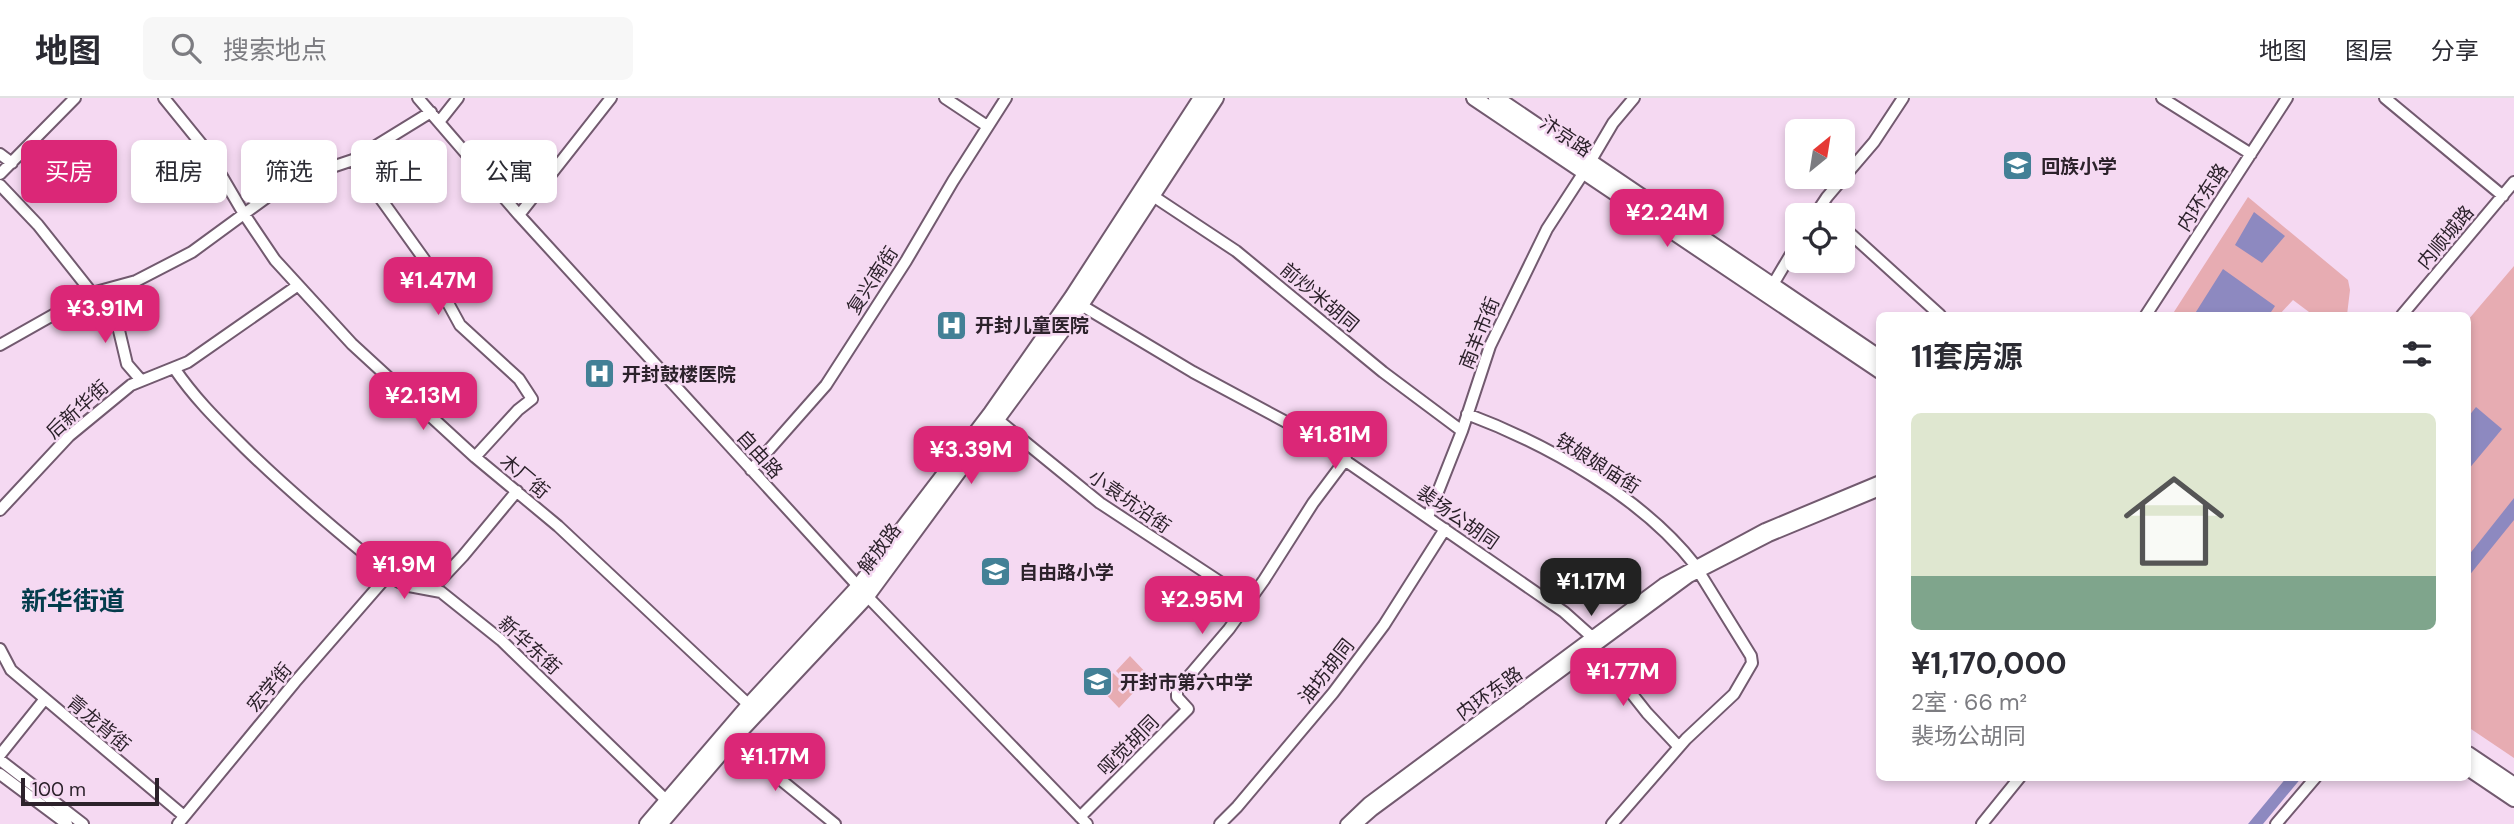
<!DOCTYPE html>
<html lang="zh">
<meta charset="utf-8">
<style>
:root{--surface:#fff;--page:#f7f7f7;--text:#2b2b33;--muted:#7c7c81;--line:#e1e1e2;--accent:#db2777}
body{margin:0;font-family:"DM Sans","Noto Sans SC",sans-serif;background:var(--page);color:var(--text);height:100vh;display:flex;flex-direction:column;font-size:26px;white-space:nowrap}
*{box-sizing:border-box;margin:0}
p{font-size:23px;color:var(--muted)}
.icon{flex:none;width:38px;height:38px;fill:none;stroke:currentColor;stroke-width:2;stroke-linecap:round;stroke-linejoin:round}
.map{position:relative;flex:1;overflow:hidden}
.details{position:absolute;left:1876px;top:214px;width:595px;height:469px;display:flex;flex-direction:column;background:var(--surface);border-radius:10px;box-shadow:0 4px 10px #0003}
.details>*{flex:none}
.banner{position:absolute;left:21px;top:42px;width:665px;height:63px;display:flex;gap:14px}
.needle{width:46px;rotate:30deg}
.fabs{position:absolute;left:1785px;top:21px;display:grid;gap:14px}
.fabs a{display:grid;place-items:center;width:70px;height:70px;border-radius:10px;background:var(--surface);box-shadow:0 4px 10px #0003;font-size:35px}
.scale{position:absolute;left:21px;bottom:18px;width:138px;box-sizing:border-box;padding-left:7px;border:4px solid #2c222b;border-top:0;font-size:19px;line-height:24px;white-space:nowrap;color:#2c222b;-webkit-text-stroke:5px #f5d9f2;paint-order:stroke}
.price{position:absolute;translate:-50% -60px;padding:0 16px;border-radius:14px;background:var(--accent);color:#fff;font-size:23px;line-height:46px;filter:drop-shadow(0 2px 4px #0008)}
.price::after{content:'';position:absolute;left:50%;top:42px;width:21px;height:16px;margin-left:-10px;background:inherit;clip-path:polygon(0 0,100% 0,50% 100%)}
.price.selected{background:#222;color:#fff}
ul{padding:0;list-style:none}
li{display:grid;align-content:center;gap:14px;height:371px;padding:0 35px}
li span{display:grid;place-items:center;height:217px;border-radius:10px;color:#555}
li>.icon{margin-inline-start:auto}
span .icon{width:126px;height:126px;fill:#fffc;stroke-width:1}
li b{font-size:30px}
h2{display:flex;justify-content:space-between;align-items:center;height:84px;padding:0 35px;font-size:30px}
.chip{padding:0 24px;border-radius:10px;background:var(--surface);box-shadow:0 4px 10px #0003;font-size:24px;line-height:63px}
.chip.selected{background:var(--accent);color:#fff}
header{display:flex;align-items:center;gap:42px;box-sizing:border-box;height:98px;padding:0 35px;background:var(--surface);border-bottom:2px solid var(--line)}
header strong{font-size:33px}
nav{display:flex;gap:38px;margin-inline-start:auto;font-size:24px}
.search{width:490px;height:63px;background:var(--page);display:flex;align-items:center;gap:18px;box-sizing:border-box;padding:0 24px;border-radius:10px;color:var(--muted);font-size:26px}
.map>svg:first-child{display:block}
</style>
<header>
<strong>地图</strong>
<div class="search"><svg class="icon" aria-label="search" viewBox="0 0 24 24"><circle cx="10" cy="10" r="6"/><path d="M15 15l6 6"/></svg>搜索地点</div>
<nav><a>地图</a><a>图层</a><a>分享</a></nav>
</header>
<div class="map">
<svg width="2514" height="726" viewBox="0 0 2514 726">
<rect width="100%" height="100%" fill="#f5d9f2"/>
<path fill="#e7acb2" d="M2248 99 2348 182 2350 192 2347 217H2313L2293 202 2279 217H2172Z
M2514 168V660L2468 629V222Z
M1130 558 1150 579 1136 593 1116 573Z
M1113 575 1133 595 1119 610 1099 589Z"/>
<path fill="#8d89c0" d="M2254 114 2285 138 2262 165 2235 147Z
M2223 171 2275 208 2269 217H2194Z
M2476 309 2502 331 2468 372V319Z
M2514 400V422L2468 479V458Z
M2287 679H2302L2263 726H2248Z"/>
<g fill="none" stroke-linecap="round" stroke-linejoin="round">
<defs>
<path id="minor" d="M164 0 207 53 244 116 275 162 352 246 475 359 558 428 749 607
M418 0 519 117 867 498 1087 726
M945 0 987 28
M2162 0 2251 56
M2385 0 2503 98
M439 24 458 0
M0 56 12 65
M353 62 424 161 460 227 519 281 532 301 518 312 475 359
M1590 64 1613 25 1634 0
M0 76 75 0
M0 87 38 127 92 195
M1153 98 1236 153 1383 274 1462 333
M519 117 611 0
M1815 117 1827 99 1874 44 1903 0
M1843 129 1940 217
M1772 188 1797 146
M101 193 117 224 127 266 140 281
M1081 207 1193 274 1301 332 1564 514 1592 539
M2146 217 2287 0
M2402 217 2514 84
M0 247 92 195 136 183 192 154 274 94 305 78 353 62 431 14
M174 270C196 302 218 323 245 350 294 398 346 441 399 484L409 488 441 494 501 542 666 702
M1467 316C1547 346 1642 399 1695 467
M998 322 1100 405 1249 503
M751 372 826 287 906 163 953 83 1006 0
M0 412 69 338 131 287 188 264 297 188
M1428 419 1462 333 1490 248 1547 131 1584 74
M431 492 463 458 517 393
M1594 548 1647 615 1679 649
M0 551 11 572 184 718
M732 642 835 726
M0 657 44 602
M0 662 83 726
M0 676 67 726
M1080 719 1188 611 1177 599V592L1229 531 1264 482 1313 405 1346 361
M178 726 295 584 389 476
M1220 726 1237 709 1333 595 1384 527 1445 431
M1346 726 1368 705 1663 486 1765 431 1880 383
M1357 726 1373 712 1689 479 1769 438 1880 392
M1612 726 1686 641 1734 596 1752 565 1751 558 1699 474
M1982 726 2020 679
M2276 726 2316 679"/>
<path id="major" d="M1474 0 1880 273
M1496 0 1880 260
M2468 656 2514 687
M2468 670 2514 701
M647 726 749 607 858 489 991 315 1072 199 1201 0
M660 726 732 642 867 498 1081 207 1216 0"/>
</defs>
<use href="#minor" stroke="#725a6f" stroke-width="14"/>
<use href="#major" stroke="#725a6f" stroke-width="18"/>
<use href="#minor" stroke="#fff" stroke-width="10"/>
<use href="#major" stroke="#fff" stroke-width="14"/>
</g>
<defs>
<symbol id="school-square" viewBox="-11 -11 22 22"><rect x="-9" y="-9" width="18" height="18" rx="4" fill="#438096" stroke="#f5d9f2"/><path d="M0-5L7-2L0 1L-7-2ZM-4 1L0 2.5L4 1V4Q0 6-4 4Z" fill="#fff"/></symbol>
<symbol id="hospital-square" viewBox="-11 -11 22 22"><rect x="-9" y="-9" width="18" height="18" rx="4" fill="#438096" stroke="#f5d9f2"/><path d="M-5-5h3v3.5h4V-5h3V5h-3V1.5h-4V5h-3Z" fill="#fff"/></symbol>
</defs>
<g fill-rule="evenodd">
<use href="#school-square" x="2000" y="50" width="35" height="35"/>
<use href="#hospital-square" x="934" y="210" width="35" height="35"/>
<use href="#hospital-square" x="582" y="258" width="35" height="35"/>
<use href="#school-square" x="978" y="456" width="35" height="35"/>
<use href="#school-square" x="1080" y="566" width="35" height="35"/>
</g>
<g text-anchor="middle" stroke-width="5" stroke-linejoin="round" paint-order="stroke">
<g font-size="19" fill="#2c222b" stroke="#f5d9f2">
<text transform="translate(1566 38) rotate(34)" y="7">汴京路</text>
<text transform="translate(2202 99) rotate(-57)" y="7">内环东路</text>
<text transform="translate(2445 139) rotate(-50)" y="7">内顺城路</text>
<text transform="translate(872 182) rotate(-57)" y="7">复兴南街</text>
<text transform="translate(1320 199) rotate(40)" y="7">前炒米胡同</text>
<text transform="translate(1479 235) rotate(-68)" y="7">南羊市街</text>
<text transform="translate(77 311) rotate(-42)" y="7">后新华街</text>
<text transform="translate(760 356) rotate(48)" y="7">自由路</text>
<text transform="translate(1598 365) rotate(32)" y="7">铁娘娘庙街</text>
<text transform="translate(525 378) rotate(40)" y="7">木厂街</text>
<text transform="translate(1130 403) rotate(35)" y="7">小袁坑沿街</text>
<text transform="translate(1458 419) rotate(35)" y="7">裴场公胡同</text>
<text transform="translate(879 450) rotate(-53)" y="7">解放路</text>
<text transform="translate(530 547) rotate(42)" y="7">新华东街</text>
<text transform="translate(1326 573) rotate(-52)" y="7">油坊胡同</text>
<text transform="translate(269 589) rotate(-50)" y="7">宏学街</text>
<text transform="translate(1489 595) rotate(-36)" y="7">内环东路</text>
<text transform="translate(99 625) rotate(40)" y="7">青龙背街</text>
<text transform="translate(1128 647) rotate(-45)" y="7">哑觉胡同</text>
</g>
<g font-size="19" font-weight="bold" fill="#2c222b" stroke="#f5d9f2" text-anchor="start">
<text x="2041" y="75">回族小学</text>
<text x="975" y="234">开封儿童医院</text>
<text x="622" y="283">开封鼓楼医院</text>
<text x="1019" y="481">自由路小学</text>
<text x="1120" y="591">开封市第六中学</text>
</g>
<g font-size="26" font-weight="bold" fill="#043c4c" stroke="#f5d9f2">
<text x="73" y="512">新华街道</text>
</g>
</g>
</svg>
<div class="fabs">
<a><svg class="needle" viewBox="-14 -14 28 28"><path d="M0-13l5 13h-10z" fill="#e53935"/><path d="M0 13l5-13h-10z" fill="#7c7c81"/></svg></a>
<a><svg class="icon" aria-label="locate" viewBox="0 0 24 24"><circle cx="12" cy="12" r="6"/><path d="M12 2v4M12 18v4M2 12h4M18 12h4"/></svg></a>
</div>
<div class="scale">100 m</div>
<b class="price" style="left:1667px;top:151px">¥2.24M</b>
<b class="price" style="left:438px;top:219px">¥1.47M</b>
<b class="price" style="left:105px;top:247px">¥3.91M</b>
<b class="price" style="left:423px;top:334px">¥2.13M</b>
<b class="price" style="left:1335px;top:373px">¥1.81M</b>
<b class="price" style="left:971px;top:388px">¥3.39M</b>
<b class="price" style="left:404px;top:503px">¥1.9M</b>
<b class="price selected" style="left:1591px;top:520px">¥1.17M</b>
<b class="price" style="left:1202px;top:538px">¥2.95M</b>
<b class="price" style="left:1623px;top:610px">¥1.77M</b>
<b class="price" style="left:775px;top:695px">¥1.17M</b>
<div class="banner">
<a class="chip selected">买房</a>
<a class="chip">租房</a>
<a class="chip">筛选</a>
<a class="chip">新上</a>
<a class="chip">公寓</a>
</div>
<section class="details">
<h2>11套房源<svg class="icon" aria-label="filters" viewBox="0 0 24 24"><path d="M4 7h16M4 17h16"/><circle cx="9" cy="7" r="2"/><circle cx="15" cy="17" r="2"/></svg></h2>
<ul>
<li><span style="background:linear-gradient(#dfe7d0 75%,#7fa58c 0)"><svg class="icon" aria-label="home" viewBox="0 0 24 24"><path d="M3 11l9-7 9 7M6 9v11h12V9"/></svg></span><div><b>¥1,170,000</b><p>2室 · 66 m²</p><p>裴场公胡同</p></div></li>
</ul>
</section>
</div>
